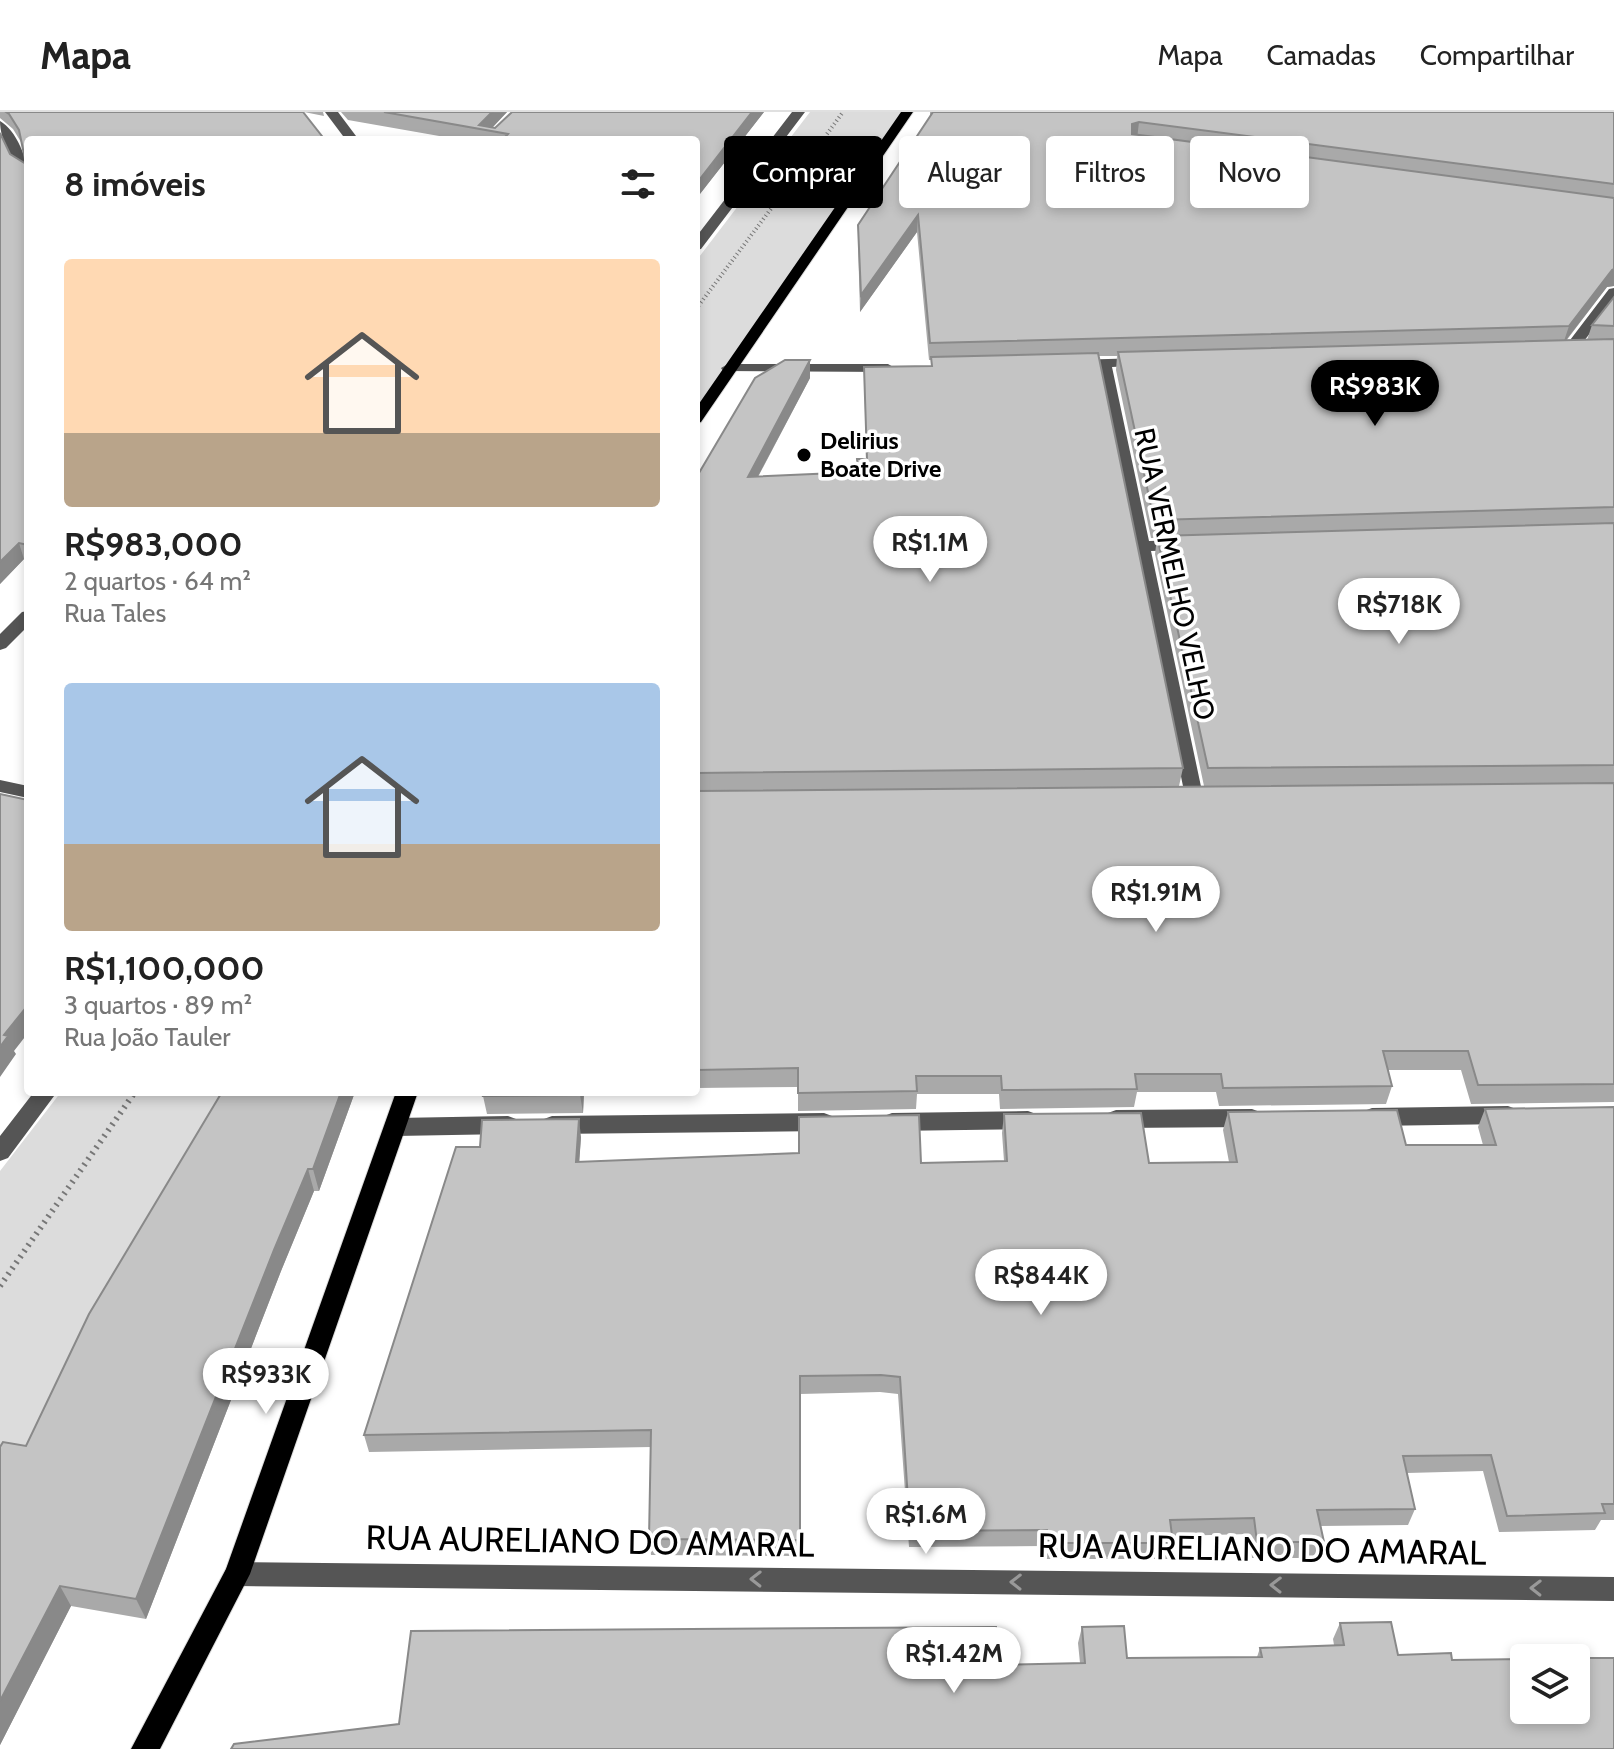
<!DOCTYPE html>
<html lang="pt">
<meta charset="utf-8">
<style>
:root{--surface:#fff;--page:#f2f2f2;--text:#222;--muted:#767676;--line:#e0e0e0;--accent:#000}
body{margin:0;font-family:Cabin,sans-serif;background:var(--page);color:var(--text);height:100vh;display:flex;flex-direction:column;font-size:30px;white-space:nowrap}
*{box-sizing:border-box;margin:0}
p{font-size:26px;color:var(--muted)}
.icon{flex:none;width:44px;height:44px;fill:none;stroke:currentColor;stroke-width:2;stroke-linecap:round;stroke-linejoin:round}
.map{position:relative;flex:1;overflow:hidden}
.panel{position:absolute;left:24px;top:24px;width:676px;height:960px;display:flex;flex-direction:column;background:var(--surface);border-radius:8px;box-shadow:0 4px 12px #0003}
.panel>*{flex:none}
.banner{position:absolute;left:724px;top:24px;width:760px;height:72px;display:flex;gap:16px}
.tools{position:absolute;left:1510px;top:1532px;display:grid;gap:16px}
.tools a{display:grid;place-items:center;width:80px;height:80px;border-radius:8px;background:var(--surface);box-shadow:0 4px 12px #0003;font-size:40px}
.price{position:absolute;translate:-50% -68px;padding:0 18px;border-radius:28px;background:#fff;color:#222;font-size:26px;line-height:52px;filter:drop-shadow(0 2px 4px #0008)}
.price::after{content:'';position:absolute;left:50%;top:48px;width:24px;height:18px;margin-left:-12px;background:inherit;clip-path:polygon(0 0,100% 0,50% 100%)}
.price.active{background:var(--accent);color:#fff}
ul{padding:0;list-style:none}
li{display:grid;align-content:center;gap:16px;height:424px;padding:0 40px}
li span{display:grid;place-items:center;height:248px;border-radius:8px;color:#555}
li>.icon{margin-inline-start:auto}
span .icon{width:144px;height:144px;fill:#fffc;stroke-width:1}
li b{font-size:34px}
h2{display:flex;justify-content:space-between;align-items:center;height:96px;padding:0 40px;font-size:34px}
.pill{padding:0 28px;border-radius:8px;background:var(--surface);box-shadow:0 4px 12px #0003;font-size:28px;line-height:72px}
.pill.active{background:var(--accent);color:#fff}
header{display:flex;align-items:center;gap:48px;box-sizing:border-box;height:112px;padding:0 40px;background:var(--surface);border-bottom:2px solid var(--line)}
header strong{font-size:38px}
nav{display:flex;gap:44px;margin-inline-start:auto;font-size:28px}
.map>svg:first-child{display:block}
</style>
<header>
<strong>Mapa</strong>
<nav><a>Mapa</a><a>Camadas</a><a>Compartilhar</a></nav>
</header>
<div class="map">
<svg width="1614" height="1637" viewBox="0 0 1614 1637">
<rect width="100%" height="100%" fill="#fff"/>
<path fill="#dcdcdc" d="M810 0H913L696 313V149Z
M61 980H242L0 1375V1059Z"/>
<g fill="none" stroke-linecap="round" stroke-linejoin="round">
<defs>
<path id="major" d="M901 0H913L701 310 696 312V296Z
M396 980H418L250 1462 160 1637H131L226 1457Z"/>
</defs>
<use href="#major" stroke="#dbdbdb" stroke-width="2"/>
<path stroke="#777" stroke-width="4" stroke-dasharray="1 3" stroke-linecap="butt" d="M827 22 843 0
M696 197 812 42"/>
<path stroke="#777" stroke-width="6" stroke-dasharray="2 5" stroke-linecap="butt" d="M0 1174 135 980"/>
<path fill="#555" fill-rule="evenodd" d="M325 0H338L359 28H346Z
M792 0H805L701 137 696 138V125Z
M0 9C16 18 28 47 28 65 12 56 0 27 0 9Z
M1614 176V190L1574 242H1564V236L1609 177Z
M1144 246 1149 247V253L1112 255 1149 429 1182 428 1190 433 1182 438 1151 439 1203 684 1194 690 1185 684 1098 256H1072L1065 252 1072 248Z
M728 252H888L895 256 888 260 723 259 721 256Z
M28 499V514L6 536 0 538V522L22 500Z
M0 668 28 674V686L0 680Z
M34 980H57L8 1046 0 1049V1024Z
M1508 994 1516 997 1519 1003 1516 1009 1508 1012 1372 1014 1364 1011 1361 1005 1364 999 1372 996Z
M1252 997 1260 1000 1263 1006 1260 1012 1252 1015 1116 1016 1108 1013 1105 1007 1108 1001 1116 998Z
M1028 999 1036 1002 1039 1008 1036 1014 1028 1017 892 1019 884 1016 881 1010 884 1004 892 1001Z
M824 1001 832 1004 835 1010 832 1016 824 1019 552 1022 544 1019 541 1013 544 1007 552 1004Z
M508 1004 516 1007 519 1013 516 1019 508 1022 396 1024 388 1021 385 1015 388 1009 396 1006Z
M237 1450 1614 1465V1489L237 1474 228 1471 224 1462 228 1453Z"/>
<use href="#major" fill="#000" fill-rule="evenodd"/>
</g>
<path fill="#a9a9a9" fill-rule="evenodd" d="M0 0H303L28 28V448L24 447 0 472 10 42 26 52 21 30 13 17 0 6Z
M304 0H323L324 4Z
M341 0H507L492 16H495L512 0H764L696 87V28H462L348 8Z
M930 0H1614V174L1607 175 1566 229 1587 228 1592 213 1614 185V990L1471 992 1461 958H1387L1392 974 1386 992 1219 994 1216 980H1137L1134 995 1000 997 999 982H917L916 997 798 999V975L696 976V366L810 248V266L758 365 857 360 866 347 864 255 931 254V248H929L917 120 860 200 858 130V113L930 5ZM1098 244H1117L1116 258 1151 426H1157L1155 442 1204 674H1179L1183 656Z
M355 980 319 1079H314L281 1159 146 1507 71 1494 0 1633V1335L26 1334Z
M584 980 583 1001 487 1002 483 984Z
M1614 995V1408H1601L1595 1418 1499 1420 1483 1359 1407 1361 1415 1397 1408 1413 1321 1414 1324 1430 1318 1446H1252L1249 1422 1172 1424 1173 1431 1169 1447H1046L1044 1434 909 1435 898 1282 880 1280 800 1282V1444L651 1443 649 1427 651 1335 369 1340 364 1323 480 1035 581 1025 579 1050 921 1051 1004 1049 1002 1021 1004 1002 1149 1051 1229 1050 1223 1018 1228 1000 1406 1033H1483L1478 1015 1485 997Z
M1340 1511 1398 1543 1452 1548 1000 1553 1080 1551 1078 1531 1082 1515 1127 1546 1257 1545 1260 1536 1334 1533 1333 1527Z"/>
<path fill="#898989" d="M492 0H507L490 18 479 13Z
M752 0H764L696 87V72Z
M1139 10 1137 27 1130 29 1132 12Z
M918 103 917 120 860 200 861 183Z
M1614 157V174L1607 175 1563 232 1569 214 1612 158Z
M810 248V266L748 383V365Z
M19 431 24 447 0 472V450Z
M28 893V921L14 939 16 942 0 965V935L4 923Z
M341 980H355L319 1079 313 1057Z
M581 980H584L583 1001 580 983Z
M579 1007 581 1025 578 1068 576 1050Z
M308 1057 314 1079 281 1159 146 1507 136 1487 274 1138Z
M60 1474 71 1494 0 1633V1589Z"/>
<path fill="#c4c4c4" stroke="#898989" stroke-width="2" d="M6 0H303L325 28H28V433L19 431 0 450V21L10 42 26 52 19 18 9 2Z
M384 0H492L479 13 495 16 512 0H752L696 72V28H502L508 22Z
M933 0H1614V72L1139 10 1132 12V22L1614 86V157L1612 158 1569 214 930 231 918 103 861 183 858 113Z
M1614 185V214L1592 213Z
M1614 227V395L1154 408 1118 240Z
M1098 241 1183 656 696 661V366L755 266 785 248H810L748 365 858 360 857 347H867L864 255 932 254 931 245Z
M1614 411V653L1208 656 1157 424Z
M1614 671V972L1478 973 1468 939H1383L1392 974 1223 976 1221 962H1135L1137 977 1002 978 1001 964H916L917 979 798 981V956L696 958V679Z
M0 682 28 688V893L4 923 8 924 0 935Z
M222 980H341L313 1057H308L274 1138 136 1487 60 1474 0 1589V1335L3 1330 26 1334 89 1202Z
M484 980H581L580 983 483 984Z
M1614 995V1392H1602L1605 1401 1507 1404 1491 1343 1403 1344 1415 1397 1317 1398 1324 1430H1257L1254 1406 1170 1408 1173 1431H1049L1047 1418 910 1419 900 1265 881 1263 800 1264V1428L649 1427 651 1318 364 1323 456 1035H480L482 1008 579 1007 576 1050 799 1041V1005L919 1003 921 1051 1007 1049 1004 1002 1141 1001 1149 1051 1237 1050 1228 1000 1397 998 1406 1033H1496L1485 997Z
M1391 1510 1398 1543 1451 1541 1452 1548 1524 1547V1598H1576V1546H1614V1637H231L234 1632 399 1612 411 1519 996 1515 1000 1553 1085 1551 1082 1515 1124 1514 1127 1546 1262 1545 1260 1536 1344 1533 1340 1511Z"/>
<defs><path id="oneway-chevron" d="M-2-3.5L2.5 0L-2 3.5" fill="none" stroke-width="1.6" stroke-linecap="round" stroke-linejoin="round" transform="scale(2)"/></defs>
<g stroke="#999">
<use href="#oneway-chevron" transform="translate(756 1467) rotate(-179)"/>
<use href="#oneway-chevron" transform="translate(1016 1470) rotate(-179)"/>
<use href="#oneway-chevron" transform="translate(1276 1473) rotate(-179)"/>
<use href="#oneway-chevron" transform="translate(1536 1476) rotate(-179)"/>
</g>
<circle fill="#000" stroke="#fff" stroke-width="3" cx="804" cy="343" r="8"/>
<g text-anchor="middle" stroke-width="7" stroke-linejoin="round" paint-order="stroke">
<g font-size="24" font-weight="bold" fill="#000" stroke="#fff" text-anchor="start">
<text x="820" y="337">Delirius<tspan x="820" dy="28">Boate Drive</tspan></text>
</g>
<g font-size="28" fill="#000" stroke="#fff">
<text transform="translate(1175 462) rotate(78)" y="10">RUA VERMELHO VELHO</text>
</g>
<g font-size="34" fill="#000" stroke="#fff">
<text transform="translate(590 1429) rotate(1)" y="12">RUA AURELIANO DO AMARAL</text>
<text transform="translate(1262 1437) rotate(1)" y="12">RUA AURELIANO DO AMARAL</text>
</g>
</g>
</svg>
<div class="tools">
<a><svg class="icon" aria-label="layers" viewBox="0 0 24 24"><path d="M12 4l9 5-9 5-9-5zM3 14l9 5 9-5"/></svg></a>
</div>
<b class="price active" style="left:1375px;top:316px">R$983K</b>
<b class="price" style="left:930px;top:472px">R$1.1M</b>
<b class="price" style="left:1399px;top:534px">R$718K</b>
<b class="price" style="left:1156px;top:822px">R$1.91M</b>
<b class="price" style="left:1041px;top:1205px">R$844K</b>
<b class="price" style="left:266px;top:1304px">R$933K</b>
<b class="price" style="left:926px;top:1444px">R$1.6M</b>
<b class="price" style="left:954px;top:1583px">R$1.42M</b>
<div class="banner">
<a class="pill active">Comprar</a>
<a class="pill">Alugar</a>
<a class="pill">Filtros</a>
<a class="pill">Novo</a>
</div>
<section class="panel">
<h2>8 imóveis<svg class="icon" aria-label="filters" viewBox="0 0 24 24"><path d="M4 7h16M4 17h16"/><circle cx="9" cy="7" r="2"/><circle cx="15" cy="17" r="2"/></svg></h2>
<ul>
<li><span style="background:linear-gradient(#ffd9b3 70%,#b9a48a 0)"><svg class="icon" aria-label="home" viewBox="0 0 24 24"><path d="M3 11l9-7 9 7M6 9v11h12V9"/></svg></span><div><b>R$983,000</b><p>2 quartos · 64 m²</p><p>Rua Tales</p></div></li>
<li><span style="background:linear-gradient(#a9c7e8 65%,#b9a48a 0)"><svg class="icon" aria-label="home" viewBox="0 0 24 24"><path d="M3 11l9-7 9 7M6 9v11h12V9"/></svg></span><div><b>R$1,100,000</b><p>3 quartos · 89 m²</p><p>Rua João Tauler</p></div></li>
</ul>
</section>
</div>
